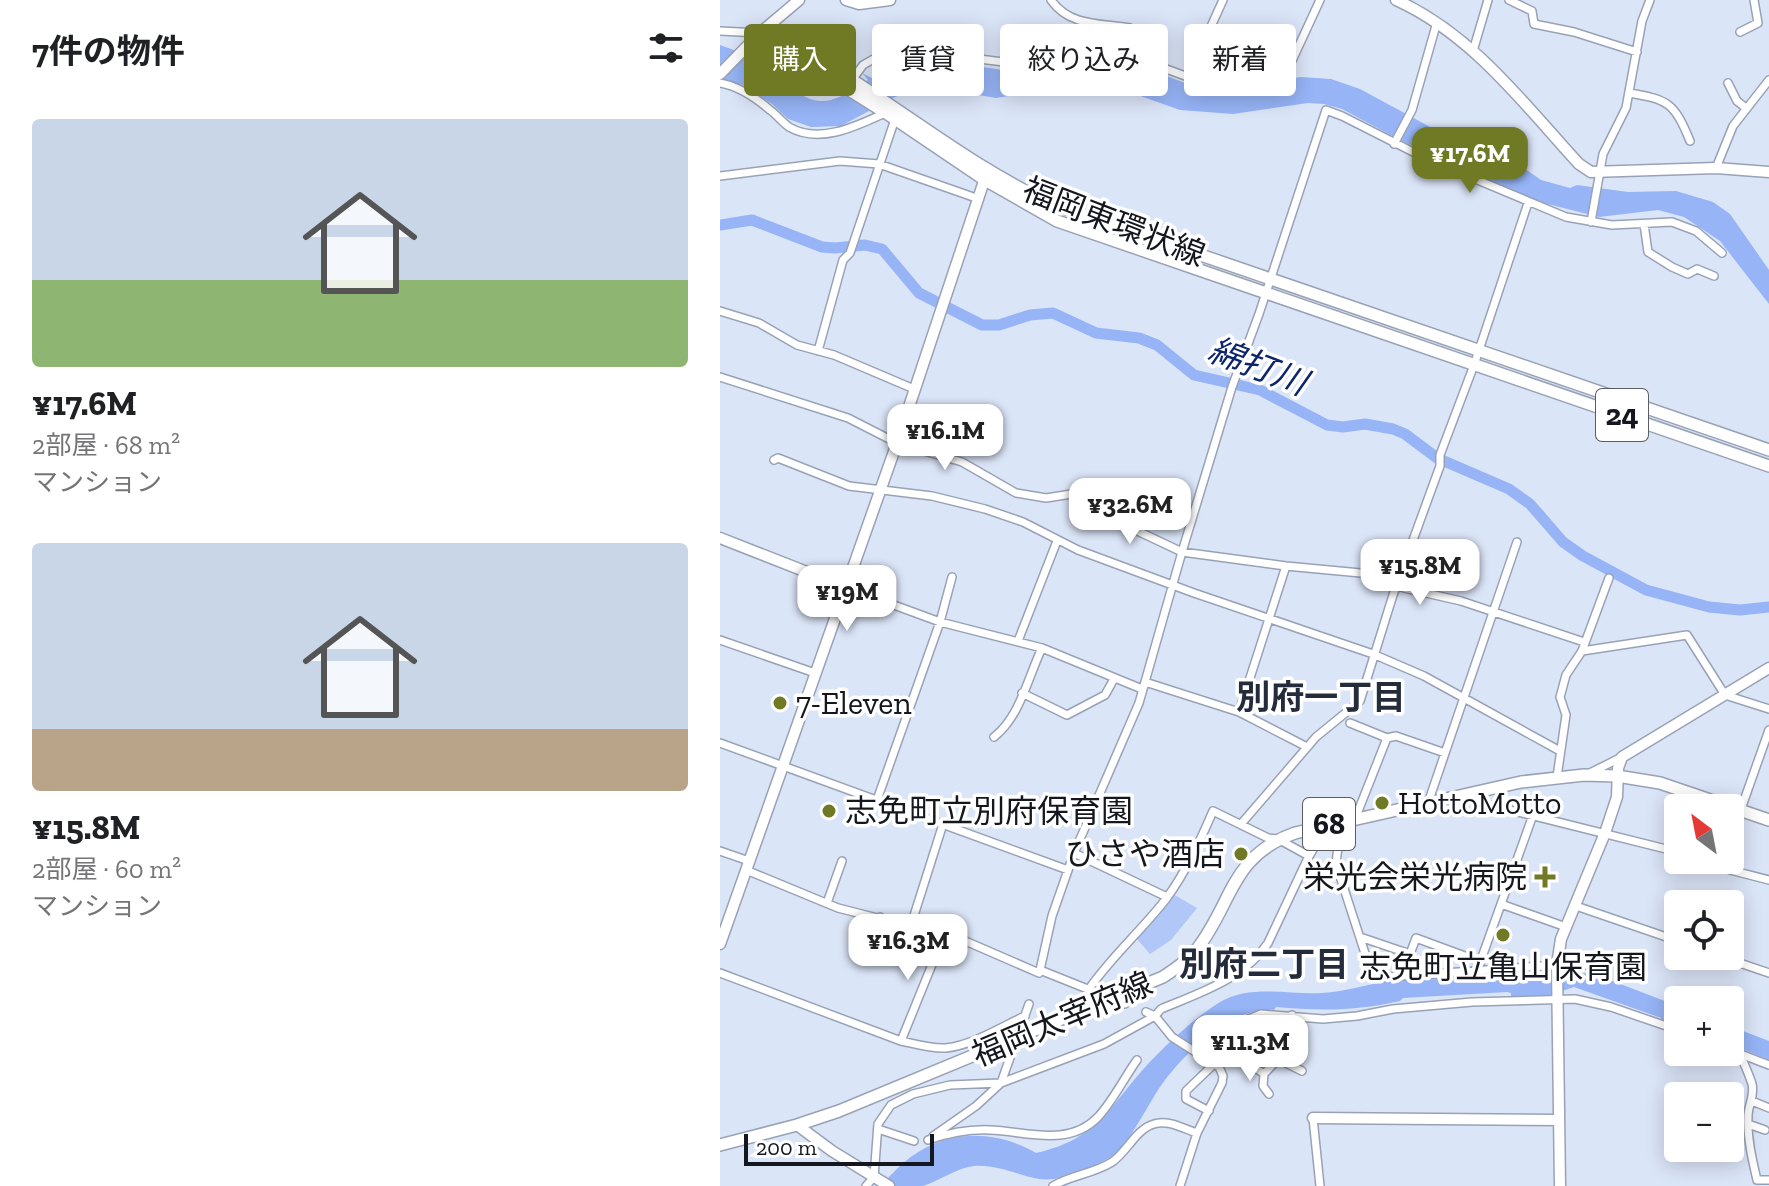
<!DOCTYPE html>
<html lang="ja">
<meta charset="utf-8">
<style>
:root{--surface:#fff;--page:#f6f6f6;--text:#202124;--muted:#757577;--accent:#707923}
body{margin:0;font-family:"Zilla Slab","Noto Sans JP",serif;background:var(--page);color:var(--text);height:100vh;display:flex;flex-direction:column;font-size:30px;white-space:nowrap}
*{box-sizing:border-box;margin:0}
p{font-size:26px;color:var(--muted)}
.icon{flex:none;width:44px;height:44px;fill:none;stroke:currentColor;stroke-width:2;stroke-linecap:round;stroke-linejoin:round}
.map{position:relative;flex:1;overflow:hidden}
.sheet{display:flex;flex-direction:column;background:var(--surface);width:720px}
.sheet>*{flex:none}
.guide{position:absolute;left:24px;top:24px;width:760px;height:72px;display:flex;gap:16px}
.needle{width:52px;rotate:328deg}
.controls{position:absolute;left:944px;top:794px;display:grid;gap:16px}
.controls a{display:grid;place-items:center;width:80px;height:80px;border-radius:8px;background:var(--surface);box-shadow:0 4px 20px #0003;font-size:40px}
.scale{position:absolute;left:24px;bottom:20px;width:190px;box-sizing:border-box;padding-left:8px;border:4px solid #14171e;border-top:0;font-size:22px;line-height:28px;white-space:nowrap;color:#14171e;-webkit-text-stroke:6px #fff;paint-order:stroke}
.price{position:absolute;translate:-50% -68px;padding:0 18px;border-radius:16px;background:#fff;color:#222;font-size:26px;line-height:52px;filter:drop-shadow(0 2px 4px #0008)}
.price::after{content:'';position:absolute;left:50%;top:48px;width:24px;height:18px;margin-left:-12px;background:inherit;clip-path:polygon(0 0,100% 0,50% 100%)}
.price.on{background:var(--accent);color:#fff}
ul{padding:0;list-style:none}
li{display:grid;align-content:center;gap:16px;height:424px;padding:0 32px}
li span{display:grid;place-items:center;height:248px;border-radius:8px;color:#555}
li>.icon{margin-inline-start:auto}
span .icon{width:144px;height:144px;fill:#fffc;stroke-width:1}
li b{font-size:34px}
h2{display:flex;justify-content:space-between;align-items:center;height:96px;padding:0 32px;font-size:34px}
.tag{padding:0 28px;border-radius:8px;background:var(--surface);box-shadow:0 4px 20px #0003;font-size:28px;line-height:72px}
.tag.on{background:var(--accent);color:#fff}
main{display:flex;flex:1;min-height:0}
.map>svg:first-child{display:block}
</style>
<main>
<section class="sheet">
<h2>7件の物件<svg class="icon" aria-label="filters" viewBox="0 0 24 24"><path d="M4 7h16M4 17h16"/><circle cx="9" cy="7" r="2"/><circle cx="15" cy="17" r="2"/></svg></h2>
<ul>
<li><span style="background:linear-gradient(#c9d6e8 65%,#8fb573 0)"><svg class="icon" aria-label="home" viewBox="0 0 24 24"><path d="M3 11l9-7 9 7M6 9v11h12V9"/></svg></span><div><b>¥17.6M</b><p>2部屋 · 68 m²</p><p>マンション</p></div></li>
<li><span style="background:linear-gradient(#c9d6e8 75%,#b9a48a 0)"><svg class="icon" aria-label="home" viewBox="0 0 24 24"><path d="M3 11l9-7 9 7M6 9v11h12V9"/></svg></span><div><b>¥15.8M</b><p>2部屋 · 60 m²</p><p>マンション</p></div></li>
</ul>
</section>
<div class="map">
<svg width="1049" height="1186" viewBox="0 0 1049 1186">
<rect width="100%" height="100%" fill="#dbe5f8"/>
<path fill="#b0c7f7" d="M453 894 477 908 451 940 430 954 417 939Z"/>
<path fill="#96b4f6" d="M0 45C11 49 23 53 34 58 57 69 77 102 103 101 118 101 135 88 148 80L142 73 152 78 189 64 208 61 236 63 297 72 379 56 407 61 465 83 513 87 581 77 611 79 640 89 738 142 804 168 821 180 850 188 857 185 908 192 956 191 993 202 1010 214 1049 270V304L1000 241 964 217 938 210 879 217 816 201 680 140 622 109 604 104 588 103 513 114 460 110 395 87 372 83 276 98 212 87 200 88 175 97 121 126 91 127 68 119 52 104 21 84 19 87 0 79Z
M830 971 874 974 958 1006V1024L945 1020 941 1021V1018L854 987 830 995 791 997V993L787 992 683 998 680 1001C636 1011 600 1011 556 1007L554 1010C514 1006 468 1050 445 1080 430 1099 409 1147 389 1158 369 1169 342 1182 319 1179 298 1175 276 1164 254 1166 236 1168 219 1181 203 1186 192 1186 172 1186 160 1186 170 1176 181 1164 192 1156 231 1129 276 1130 316 1153 378 1139 388 1108 427 1065 449 1042 473 1019 500 1002 531 984 569 995 602 993 626 992 649 983 673 981 724 975 775 975 825 974Z
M1010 1026 1049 1041V1060L1010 1044Z"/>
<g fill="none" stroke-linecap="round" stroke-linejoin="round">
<path stroke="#96b4f6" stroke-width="11" d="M0 225 32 220 102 247 115 248 145 245 162 249 199 293 262 325H279L310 315 333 313 376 333 419 338 437 345 474 375 540 390 607 425 623 427 645 424 673 429 685 434 717 458 789 489 810 504 843 542 863 556 926 590 989 607 1020 610 1049 607"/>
<defs>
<path id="street" d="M331 0C350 27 381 23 410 28
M789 0 812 11 814 24 854 32 917 52
M0 31 40 33
M1020 32 1038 23 1034 0
M481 48 508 60
M753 51 768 0
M570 65 600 0
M132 80 143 65 173 48 194 54 210 53 300 64 362 49 403 53 468 77 503 0
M0 83C18 86 36 98 50 110 57 115 62 122 69 127 100 145 139 125 167 112
M1008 83 1017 101 1026 108
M910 93C948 100 954 102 970 141
M674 144 692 110 717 22
M996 168 1013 126 1049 80
M0 176 120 161 159 164 259 199
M871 222 883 154 906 108 922 21 930 0
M924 224 928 252 952 267 968 274 977 269 994 276
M0 311 39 323 77 345 114 355 194 389
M98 351 123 260 130 253 175 119
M0 377 128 418 177 443 242 462 296 493 326 498 358 493 390 508 409 527 462 552 566 566 662 575 684 588 741 601 864 642
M54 460 58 458 129 486 212 496 265 509 303 522 358 550 474 593 653 654 704 676 840 751
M125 587 220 622 322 648 422 689
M0 640 95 673
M298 641 337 541
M862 651 967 635 1005 695 1049 709
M425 682 519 712 587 747
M302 693 347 715 385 695 394 679
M519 712 566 566
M630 723 667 738 676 736 725 753
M274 737C300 717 308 677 322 648
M0 743 348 870
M870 773 902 757
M837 777 846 715 840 697 842 690 846 675 862 651 889 578
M748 795 762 803 958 852
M157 800 220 622 232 577
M708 803 797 542
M1021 809 1049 730
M635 819 667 738
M627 821 618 846 616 864 653 978 837 965H866L881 969
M521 824 596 737 640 701 673 595 720 466V455L754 365 808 203
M0 851 29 861
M354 853 447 897
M982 860 1001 867
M26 870 118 908 243 940 319 973 320 970
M1010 870 1049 880
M107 903 122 861
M781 904 846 927
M856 906 958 941
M191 925 223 824
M640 937 690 954 696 938 761 962
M999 956 1049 973
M145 959 160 917
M757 971 813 815
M0 973 181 1041C195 1044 212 1049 226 1048 253 1045 281 1027 305 1016
M369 989C391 957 422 930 446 899 466 872 480 841 493 811L548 838 558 839 589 856
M405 1004 320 970 332 916 354 853 419 703 462 552 512 387 539 314 606 110 622 116 705 158 846 217 892 225 952 222 976 231 1002 253
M426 1012 435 1016 452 1037 499 1067 503 1076 502 1083 477 1133 460 1186
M571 1035 572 1015
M494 1039 544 1074 558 1059 582 1071
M181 1041 224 935
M1010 1050 1049 1065
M480 1054 494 1039 514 1025 541 1014 603 1019 637 1016 673 1009 752 1002 855 999 891 1007 958 1030
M1020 1054C1024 1064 1029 1074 1032 1084 1035 1096 1028 1105 1028 1116 1027 1137 1032 1159 1037 1180H1049
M522 1058 541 1046
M544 1074 543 1086 549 1094
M1032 1101 1049 1108
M489 1111 466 1099V1091L494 1064
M593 1118 600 1186
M1028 1124 1045 1130
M158 1129 194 1141
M213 1136 256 1106 281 1083 309 1004
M208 1140C229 1133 248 1129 270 1130 306 1131 348 1148 378 1117 393 1101 404 1078 417 1060
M146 1186 154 1177 158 1124 171 1105 193 1094 230 1085 281 1083 384 1044 435 1016 441 1009C479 993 524 979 548 943L588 858 608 824
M333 1186C351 1175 373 1174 392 1162 407 1152 416 1129 434 1124 448 1119 464 1129 477 1133"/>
<path id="secondary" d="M126 0 139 4 170 0
M676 0C752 34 804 104 859 164L871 172 996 168 1049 172
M0 74 40 33 79 0
M0 538 125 587
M0 944 177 443 266 175
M593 1118 839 1120
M77 1125 112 1151 169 1186
M840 1186 837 965 841 939 885 833 897 797 898 768 902 757 1049 668"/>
<path id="primary" d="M40 33 50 44 91 66 166 113 265 180 337 221 1049 466
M41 33C78 43 111 66 143 87 206 128 266 175 335 205L1049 450
M0 1145 77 1125 119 1111 443 977C455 969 467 961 477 949 513 903 510 856 575 833L801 782 864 775 897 776 940 783 1049 820"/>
</defs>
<use href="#street" stroke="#99a2b5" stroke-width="10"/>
<use href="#secondary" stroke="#99a2b5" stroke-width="13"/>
<use href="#primary" stroke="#99a2b5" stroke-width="14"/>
<use href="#street" stroke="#fff" stroke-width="7"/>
<use href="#secondary" stroke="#fff" stroke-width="10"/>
<use href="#primary" stroke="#fff" stroke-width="11"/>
</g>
<g fill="#707923" stroke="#fff" stroke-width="3">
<circle cx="60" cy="703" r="8"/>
<circle cx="662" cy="803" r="8"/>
<circle cx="109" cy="811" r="8"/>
<circle cx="521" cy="854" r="8"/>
<path d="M821 865h8v8h8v8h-8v8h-8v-8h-8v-8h8z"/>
<circle cx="783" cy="935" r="8"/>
</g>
<g text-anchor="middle" stroke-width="7" stroke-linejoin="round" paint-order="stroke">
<g fill="#fff" stroke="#5a5d62" stroke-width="2">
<rect x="876" y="389" width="52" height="52" rx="6"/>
<rect x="583" y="798" width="52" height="52" rx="6"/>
</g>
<g font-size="30" font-weight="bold" fill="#14171e">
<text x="902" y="425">24</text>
<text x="609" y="834">68</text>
</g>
<g font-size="32" fill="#14171e" stroke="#fff">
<text transform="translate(394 222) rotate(21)" y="11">福岡東環状線</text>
<text transform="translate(342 1019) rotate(-23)" y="11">福岡太宰府線</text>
</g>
<g font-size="32" fill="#14171e" stroke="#fff" text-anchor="start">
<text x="76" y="714">7-Eleven</text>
<text x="678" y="814">HottoMotto</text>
<text x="125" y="822">志免町立別府保育園</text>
<text x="505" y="865" text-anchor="end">ひさや酒店</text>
<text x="807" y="888" text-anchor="end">栄光会栄光病院</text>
<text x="783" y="978" text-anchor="middle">志免町立亀山保育園</text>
</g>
<g font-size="34" font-style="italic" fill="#0c256e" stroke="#fff">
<text transform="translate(538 366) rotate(21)" y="12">綿打川</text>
</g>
<g font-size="34" font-weight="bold" fill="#242b3a" stroke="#fff">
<text x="601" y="709">別府一丁目</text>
<text x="544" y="976">別府二丁目</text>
</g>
</g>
</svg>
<div class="controls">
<a><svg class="needle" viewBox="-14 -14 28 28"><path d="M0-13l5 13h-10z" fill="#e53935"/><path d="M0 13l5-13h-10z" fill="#757577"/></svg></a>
<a><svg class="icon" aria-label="locate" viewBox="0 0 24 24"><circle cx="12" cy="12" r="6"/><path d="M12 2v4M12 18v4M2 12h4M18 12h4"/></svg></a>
<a>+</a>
<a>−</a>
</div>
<div class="scale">200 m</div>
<b class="price on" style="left:750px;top:195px">¥17.6M</b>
<b class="price" style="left:225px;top:472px">¥16.1M</b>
<b class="price" style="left:410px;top:546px">¥32.6M</b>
<b class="price" style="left:700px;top:607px">¥15.8M</b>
<b class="price" style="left:127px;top:633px">¥19M</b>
<b class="price" style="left:188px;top:982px">¥16.3M</b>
<b class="price" style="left:530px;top:1083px">¥11.3M</b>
<div class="guide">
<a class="tag on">購入</a>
<a class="tag">賃貸</a>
<a class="tag">絞り込み</a>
<a class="tag">新着</a>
</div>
</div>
</main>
